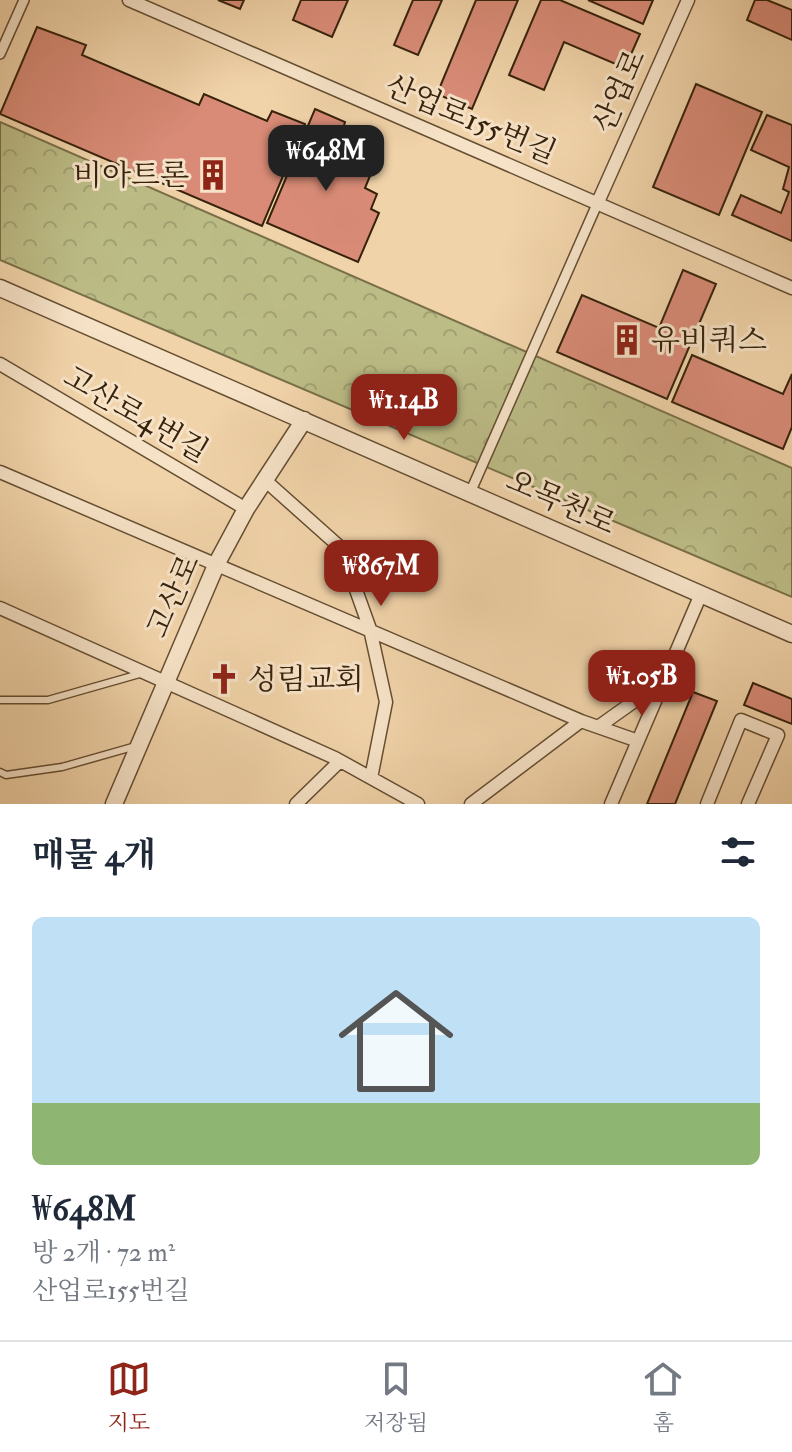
<!DOCTYPE html>
<html lang="ko">
<meta charset="utf-8">
<style>
:root{--surface:#fff;--page:#f6f6f7;--text:#1f2937;--muted:#747a83;--line:#e0e1e3;--accent:#8f2418}
body{margin:0;font-family:"IM FELL Double Pica","Noto Serif KR",serif;background:var(--page);color:var(--text);height:100vh;display:flex;flex-direction:column;font-size:30px;white-space:nowrap}
*{box-sizing:border-box;margin:0}
p{font-size:26px;color:var(--muted)}
.icon{flex:none;width:44px;height:44px;fill:none;stroke:currentColor;stroke-width:2;stroke-linecap:round;stroke-linejoin:round}
.map{position:relative;height:804px;overflow:hidden}
.details{display:flex;flex-direction:column;background:var(--surface);flex:1}
.details>*{flex:none}
.price{position:absolute;translate:-50% -68px;padding:0 18px;border-radius:16px;background:var(--accent);color:#fff;font-size:26px;line-height:52px;filter:drop-shadow(0 2px 4px #0008)}
.price::after{content:'';position:absolute;left:50%;top:48px;width:24px;height:18px;margin-left:-12px;background:inherit;clip-path:polygon(0 0,100% 0,50% 100%)}
.price.on{background:#222;color:#fff}
ul{padding:0;list-style:none}
li{display:grid;align-content:center;gap:16px;height:424px;padding:0 32px}
li span{display:grid;place-items:center;height:248px;border-radius:12px;color:#555}
li>.icon{margin-inline-start:auto}
span .icon{width:144px;height:144px;fill:#fffc;stroke-width:1}
li b{font-size:34px}
h2{display:flex;justify-content:space-between;align-items:center;height:96px;padding:0 32px;font-size:34px}
.tab-bar{display:flex;justify-content:space-around;align-items:center;height:112px;border-top:2px solid var(--line);background:var(--surface);font-size:22px;color:var(--muted)}
.tab-bar a{display:grid;justify-items:center;gap:4px}
.tab-bar .on{color:var(--accent)}
.map>svg:first-child{display:block}
</style>
<div class="map">
<svg width="792" height="804" viewBox="0 0 792 804">
<defs>
<pattern id="forest-crowns" width="20" height="18" patternUnits="userSpaceOnUse" patternTransform="scale(2)"><rect width="20" height="18" fill="#bcbc86"/><path d="M2 6a3 3 0 1 1 6 0M12 15a3 3 0 1 1 6 0" fill="none" stroke="#a2a172"/></pattern>
</defs>
<rect width="100%" height="100%" fill="#f1d3a9"/>
<filter id="stains"><feTurbulence type="fractalNoise" baseFrequency=".0025" numOctaves="4"/><feColorMatrix values="0 0 0 0 .2 0 0 0 0 .09 0 0 0 0 .02 0 0 0 .5 -.17"/></filter>
<radialGradient id="worn" r=".72"><stop offset=".6" stop-color="#630" stop-opacity="0"/><stop offset="1" stop-color="#630" stop-opacity=".3"/></radialGradient>
<path fill="url(#forest-crowns)" stroke="#796f48" stroke-width="2" d="M0 122 792 468V597L0 260Z"/>
<path fill="#d98b77" stroke="#36220b" stroke-width="2" d="M218 0H244L240 9Z
M301 0H348L332 37 293 20Z
M413 0H442L418 55 394 45Z
M476 0H518L472 109 437 94Z
M541 0H560L640 34 625 68 564 42 544 90 509 75Z
M588 0H653L643 24Z
M755 0H767L792 10V40L747 20Z
M37 27 86 45 82 55 199 105 204 94 267 121 272 111 305 124 262 226 0 114Z
M696 84 762 112 719 215 653 187Z
M315 109 345 122 337 150 357 158 353 168 370 176 365 188 377 194 371 209 379 213 358 262 267 223Z
M767 115 792 125V241L732 215 741 195 781 213 789 192 783 189 789 167 751 150Z
M683 270 716 284 667 399 557 352 582 295 659 328Z
M692 355 783 394 792 374V427L783 449 672 402Z
M753 683 792 699V724L744 705Z
M693 692 717 701 675 804H647Z"/>
<g fill="none" stroke-linecap="round" stroke-linejoin="round">
<defs>
<path id="service" d="M0 700H48L143 673
M0 772 6 775 62 767 136 746"/>
<path id="pedestrian" d="M0 54 24 0
M470 493 598 202"/>
<path id="minor" d="M129 0 792 288
M598 202 688 0
M0 364 246 509
M0 472 581 721
M267 482 341 548 370 629 386 702 371 778
M0 608 335 758 418 804
M598 727 664 680
M296 804 340 761
M471 804 581 721 638 741
M611 804 701 594
M707 804 741 720 778 735 748 804"/>
<path id="tertiary" d="M0 288 792 634
M114 804 217 563 246 509 304 420"/>
</defs>
<use href="#service" stroke="#654e32" stroke-width="9"/>
<use href="#pedestrian" stroke="#654e32" stroke-width="12"/>
<use href="#minor" stroke="#654e32" stroke-width="15"/>
<use href="#tertiary" stroke="#654e32" stroke-width="19"/>
<use href="#service" stroke="#f6e2c7" stroke-width="6"/>
<use href="#pedestrian" stroke="#f6e2c7" stroke-width="9"/>
<use href="#minor" stroke="#f6e2c7" stroke-width="12"/>
<use href="#tertiary" stroke="#f6e2c7" stroke-width="16"/>
</g>
<defs>
<symbol id="building-bare" viewBox="-9 -9 18 18"><path d="M-4-6H4V6H1V3H-1V6H-4ZM-2.5-4.3h1.7v1.8h-1.7ZM.8-4.3h1.7v1.8H.8ZM-2.5-1h1.7V.8h-1.7ZM.8-1h1.7V.8H.8Z" fill="#8f2418" stroke="#f6e2c7" stroke-width="2.5" paint-order="stroke"/></symbol>
<symbol id="church-bare" viewBox="-9 -9 18 18"><path d="M-1.2-6h2.4v3.5h3.3v2.4h-3.3V6h-2.4V-.1h-3.3v-2.4h3.3Z" fill="#8f2418" stroke="#f6e2c7" stroke-width="2.5" paint-order="stroke"/></symbol>
</defs>
<g fill-rule="evenodd">
<use href="#building-bare" x="191" y="153" width="44" height="44"/>
<use href="#building-bare" x="605" y="318" width="44" height="44"/>
<use href="#church-bare" x="202" y="657" width="44" height="44"/>
</g>
<g text-anchor="middle" stroke-width="6" stroke-linejoin="round" paint-order="stroke">
<g font-size="30" fill="#36220b" stroke="#f6e2c7">
<text transform="translate(619 91) rotate(-66)" y="10">산업로</text>
<text transform="translate(471 119) rotate(23)" y="10">산업로155번길</text>
<text transform="translate(136 414) rotate(30)" y="10">고산로4번길</text>
<text transform="translate(561 502) rotate(24)" y="10">오목천로</text>
<text transform="translate(173 596) rotate(-66)" y="10">고산로</text>
</g>
<g font-size="30" fill="#36220b" stroke="#f6e2c7" text-anchor="start">
<text x="189" y="185" text-anchor="end">비아트론</text>
<text x="651" y="350">유비쿼스</text>
<text x="248" y="689">성림교회</text>
</g>
</g>
<rect width="100%" height="100%" filter="url(#stains)"/>
<rect width="100%" height="100%" fill="url(#worn)"/>
</svg>
<b class="price on" style="left:326px;top:193px">₩648M</b>
<b class="price" style="left:404px;top:442px">₩1.14B</b>
<b class="price" style="left:381px;top:608px">₩867M</b>
<b class="price" style="left:642px;top:718px">₩1.05B</b>
</div>
<section class="details">
<h2>매물 4개<svg class="icon" aria-label="filters" viewBox="0 0 24 24"><path d="M4 7h16M4 17h16"/><circle cx="9" cy="7" r="2"/><circle cx="15" cy="17" r="2"/></svg></h2>
<ul>
<li><span style="background:linear-gradient(#bfe0f5 75%,#8fb573 0)"><svg class="icon" aria-label="home" viewBox="0 0 24 24"><path d="M3 11l9-7 9 7M6 9v11h12V9"/></svg></span><div><b>₩648M</b><p>방 2개 · 72 m²</p><p>산업로155번길</p></div></li>
</ul>
</section>
<nav class="tab-bar">
<a class="on"><svg class="icon" aria-label="map" viewBox="0 0 24 24"><path d="M3 6l6-2 6 2 6-2v14l-6 2-6-2-6 2zM9 4v14M15 6v14"/></svg>지도</a>
<a><svg class="icon" aria-label="saved" viewBox="0 0 24 24"><path d="M7 4h10v16l-5-4-5 4z"/></svg>저장됨</a>
<a><svg class="icon" aria-label="home" viewBox="0 0 24 24"><path d="M3 11l9-7 9 7M6 9v11h12V9"/></svg>홈</a>
</nav>
